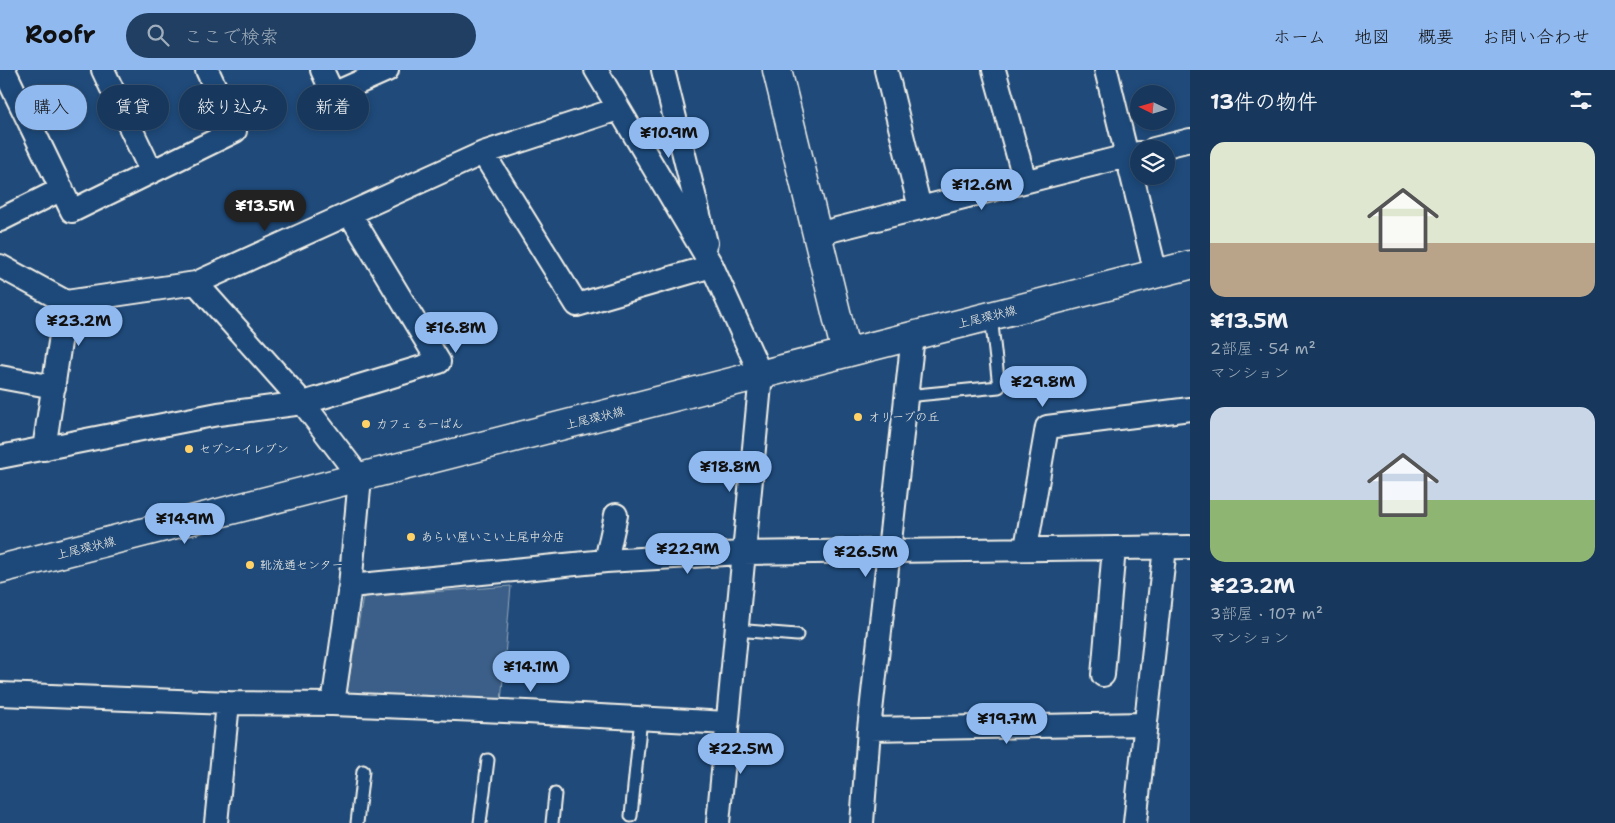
<!DOCTYPE html>
<html lang="ja">
<meta charset="utf-8">
<style>
:root{--surface:#17385c;--page:#203f62;--text:#f1f3f6;--muted:#9eacbb;--line:#365272;--accent:#90b9f0}
body{margin:0;font-family:"Shantell Sans","Klee One",sans-serif;background:var(--page);color:var(--text);height:100vh;display:flex;flex-direction:column;font-size:19px;white-space:nowrap}
*{box-sizing:border-box;margin:0}
p{font-size:16px;color:var(--muted)}
.icon{flex:none;width:28px;height:28px;fill:none;stroke:currentColor;stroke-width:2;stroke-linecap:round;stroke-linejoin:round}
.map{position:relative;flex:1;overflow:hidden}
.details{display:flex;flex-direction:column;background:var(--surface);width:425px}
.details>*{flex:none}
.top-card{position:absolute;left:15px;top:15px;width:475px;height:45px;display:flex;gap:10px}
.needle{width:32px;rotate:275deg}
.buttons{position:absolute;left:1130px;top:15px;display:grid;gap:10px}
.buttons a{display:grid;place-items:center;width:45px;height:45px;border-radius:50%;background:var(--surface);box-shadow:0 2px 8px #0003,0 0 0 1px var(--line);font-size:25px}
.price{position:absolute;translate:-50% -42px;padding:0 11px;border-radius:18px;background:var(--accent);color:#111;font-size:16px;line-height:32px;filter:drop-shadow(0 1px 2px #0008)}
.price::after{content:'';position:absolute;left:50%;top:30px;width:15px;height:11px;margin-left:-8px;background:inherit;clip-path:polygon(0 0,100% 0,50% 100%)}
.price.active{background:#222;color:#fff}
ul{padding:0;list-style:none}
li{display:grid;align-content:center;gap:10px;height:265px;padding:0 20px}
li span{display:grid;place-items:center;height:155px;border-radius:15px;color:#555}
li>.icon{margin-inline-start:auto}
span .icon{width:90px;height:90px;fill:#fffc;stroke-width:1}
li b{font-size:21px}
h2{display:flex;justify-content:space-between;align-items:center;height:60px;padding:0 20px;font-size:21px}
.pill{padding:0 18px;border-radius:22px;background:var(--surface);box-shadow:0 2px 8px #0003,0 0 0 1px var(--line);font-size:18px;line-height:45px}
.pill.active{background:var(--accent);color:#111}
header{display:flex;align-items:center;gap:30px;box-sizing:border-box;height:70px;padding:0 25px;background:var(--accent);color:#111}
header strong{font-size:24px}
nav{display:flex;gap:28px;margin-inline-start:auto;font-size:18px}
.search{width:350px;height:45px;background:var(--page);display:flex;align-items:center;gap:12px;box-sizing:border-box;padding:0 18px;border-radius:28px;color:var(--muted);font-size:19px}
main{display:flex;flex:1;min-height:0}
.map>svg:first-child{display:block}
</style>
<header>
<strong>Roofr</strong>
<div class="search"><svg class="icon" aria-label="search" viewBox="0 0 24 24"><circle cx="10" cy="10" r="6"/><path d="M15 15l6 6"/></svg>ここで検索</div>
<nav><a>ホーム</a><a>地図</a><a>概要</a><a>お問い合わせ</a></nav>
</header>
<main>
<div class="map">
<svg width="1190" height="753" viewBox="0 0 1190 753">
<rect width="100%" height="100%" fill="#1f4a7a"/>
<filter id="ink" filterUnits="userSpaceOnUse"><feTurbulence type="fractalNoise" baseFrequency=".02" numOctaves="2"/><feDisplacementMap in="SourceGraphic" scale="10" xChannelSelector="R" yChannelSelector="G"/><feConvolveMatrix kernelMatrix="1 2 1 2 8 2 1 2 1" color-interpolation-filters="sRGB"/></filter>
<g filter="url(#ink)">
<path fill="#3a5f88" stroke="#97a8b8" d="M511 516 501 632 346 626 363 527Z"/>
<g fill="none" stroke-linecap="round" stroke-linejoin="round">
<defs>
<path id="lane" d="M906 326 999 317 991 246
M735 560 797 565
M631 746 641 648
M357 753 363 701
M480 753 488 690
M552 753 555 724"/>
<path id="street" d="M4 0 72 141 235 61 207 0
M103 0 151 101
M322 0 333 24 387 0
M596 0 712 196 761 305 718 753
M663 0 706 173
M886 0 920 138
M994 0 1025 111
M1106 0 1156 204
M1154 79 1190 70
M483 83 577 235 712 196
M0 150 62 119
M817 164 1139 83
M0 196 66 232 196 213 483 83 618 39
M196 213 303 333 360 408 350 516 333 634
M0 307 54 317
M44 379 66 232
M0 387 218 344 303 333 439 292 350 144
M1026 478 1047 357 1190 339
M606 491 616 445
M350 516 606 491 742 483 1190 477
M1103 605 1114 478
M0 624 228 633 333 634 527 642 727 653
M869 659 1145 654
M216 753 228 633
M862 753 869 659 913 266
M1135 753 1165 477"/>
<path id="secondary" d="M777 0 846 283
M0 499 1190 195"/>
</defs>
<use href="#lane" stroke="#f4f1e8" stroke-width="15"/>
<use href="#street" stroke="#f4f1e8" stroke-width="26"/>
<use href="#secondary" stroke="#f4f1e8" stroke-width="31"/>
<use href="#lane" stroke="#1f4a7a" stroke-width="11"/>
<use href="#street" stroke="#1f4a7a" stroke-width="22"/>
<use href="#secondary" stroke="#1f4a7a" stroke-width="28"/>
</g>
</g>
<g fill="#ffd166" stroke="#1f4a7a" stroke-width="2">
<circle cx="858" cy="347" r="5"/>
<circle cx="366" cy="354" r="5"/>
<circle cx="189" cy="379" r="5"/>
<circle cx="411" cy="467" r="5"/>
<circle cx="250" cy="495" r="5"/>
</g>
<g text-anchor="middle" stroke-width="5" stroke-linejoin="round" paint-order="stroke">
<g font-size="12" fill="#f4f1e8" stroke="#1f4a7a">
<text transform="translate(987 247) rotate(-14)" y="4">上尾環状線</text>
<text transform="translate(595 348) rotate(-14)" y="4">上尾環状線</text>
<text transform="translate(86 478) rotate(-14)" y="4">上尾環状線</text>
</g>
<g font-size="12" fill="#f4f1e8" stroke="#1f4a7a" text-anchor="start">
<text x="868" y="351">オリーブの丘</text>
<text x="376" y="358">カフェ るーぱん</text>
<text x="199" y="383">セブン-イレブン</text>
<text x="421" y="471">あらい屋いこい上尾中分店</text>
<text x="260" y="499">靴流通センター</text>
</g>
</g>
</svg>
<div class="buttons">
<a><svg class="needle" viewBox="-14 -14 28 28"><path d="M0-13l5 13h-10z" fill="#e53935"/><path d="M0 13l5-13h-10z" fill="#9eacbb"/></svg></a>
<a><svg class="icon" aria-label="layers" viewBox="0 0 24 24"><path d="M12 4l9 5-9 5-9-5zM3 14l9 5 9-5"/></svg></a>
</div>
<b class="price" style="left:669px;top:89px">¥10.9M</b>
<b class="price" style="left:982px;top:141px">¥12.6M</b>
<b class="price active" style="left:265px;top:162px">¥13.5M</b>
<b class="price" style="left:79px;top:277px">¥23.2M</b>
<b class="price" style="left:456px;top:284px">¥16.8M</b>
<b class="price" style="left:1043px;top:338px">¥29.8M</b>
<b class="price" style="left:730px;top:423px">¥18.8M</b>
<b class="price" style="left:185px;top:475px">¥14.9M</b>
<b class="price" style="left:688px;top:505px">¥22.9M</b>
<b class="price" style="left:866px;top:508px">¥26.5M</b>
<b class="price" style="left:531px;top:623px">¥14.1M</b>
<b class="price" style="left:1007px;top:675px">¥19.7M</b>
<b class="price" style="left:741px;top:705px">¥22.5M</b>
<div class="top-card">
<a class="pill active">購入</a>
<a class="pill">賃貸</a>
<a class="pill">絞り込み</a>
<a class="pill">新着</a>
</div>
</div>
<section class="details">
<h2>13件の物件<svg class="icon" aria-label="filters" viewBox="0 0 24 24"><path d="M4 7h16M4 17h16"/><circle cx="9" cy="7" r="2"/><circle cx="15" cy="17" r="2"/></svg></h2>
<ul>
<li><span style="background:linear-gradient(#dfe7d0 65%,#b9a48a 0)"><svg class="icon" aria-label="home" viewBox="0 0 24 24"><path d="M3 11l9-7 9 7M6 9v11h12V9"/></svg></span><div><b>¥13.5M</b><p>2部屋 · 54 m²</p><p>マンション</p></div></li>
<li><span style="background:linear-gradient(#c9d6e8 60%,#8fb573 0)"><svg class="icon" aria-label="home" viewBox="0 0 24 24"><path d="M3 11l9-7 9 7M6 9v11h12V9"/></svg></span><div><b>¥23.2M</b><p>3部屋 · 107 m²</p><p>マンション</p></div></li>
</ul>
</section>
</main>
